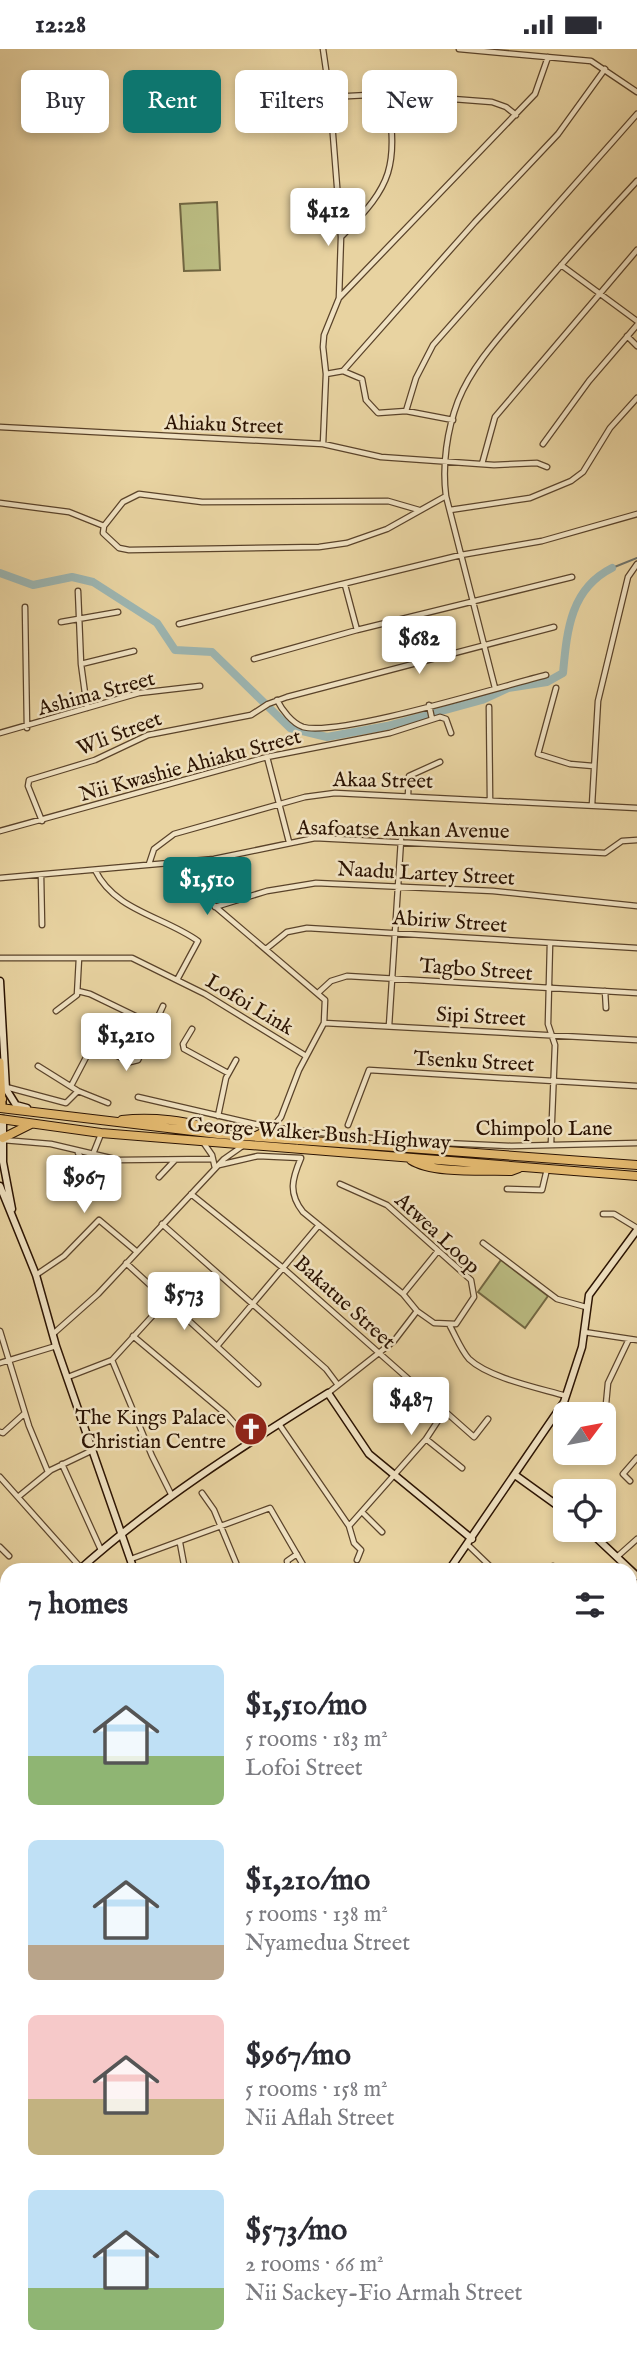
<!DOCTYPE html>
<meta charset="utf-8">
<style>
:root{--surface:#fff;--page:#f7f7f7;--text:#2b2b33;--muted:#7c7c81;--accent:#0f766e}
body{margin:0;font-family:"IM FELL English",serif;background:var(--page);color:var(--text);height:100vh;display:flex;flex-direction:column;font-size:26px;white-space:nowrap}
*{box-sizing:border-box;margin:0}
p{font-size:23px;color:var(--muted)}
.icon{flex:none;width:38px;height:38px;fill:none;stroke:currentColor;stroke-width:2;stroke-linecap:round;stroke-linejoin:round}
.map{position:relative;flex:1;overflow:hidden}
.side{position:absolute;left:0px;top:1514px;width:637px;height:800px;display:flex;flex-direction:column;background:var(--surface);border-radius:21px 21px 0 0;box-shadow:0 4px 10px #0003}
.side>*{flex:none}
.guide{position:absolute;left:21px;top:21px;width:595px;height:63px;display:flex;gap:14px}
.needle{width:46px;rotate:58deg}
.fabs{position:absolute;left:553px;top:1353px;display:grid;gap:14px}
.fabs a{display:grid;place-items:center;width:63px;height:63px;border-radius:10px;background:var(--surface);box-shadow:0 4px 10px #0003;font-size:35px}
.price{position:absolute;translate:-50% -60px;padding:0 16px;border-radius:7px;background:#fff;color:#222;font-size:23px;line-height:46px;filter:drop-shadow(0 2px 4px #0008)}
.price::after{content:'';position:absolute;left:50%;top:42px;width:21px;height:16px;margin-left:-10px;background:inherit;clip-path:polygon(0 0,100% 0,50% 100%)}
.price.on{background:var(--accent);color:#fff}
ul{padding:0;list-style:none}
li{display:flex;align-items:center;gap:21px;height:175px;padding:0 28px}
li span{display:grid;place-items:center;flex:none;width:196px;height:140px;border-radius:10px;color:#555}
li>.icon{margin-inline-start:auto}
span .icon{width:84px;height:84px;fill:#fffc;stroke-width:1}
li b{font-size:30px}
h2{display:flex;justify-content:space-between;align-items:center;height:84px;padding:0 28px;font-size:30px}
.chip{padding:0 24px;border-radius:10px;background:var(--surface);box-shadow:0 4px 10px #0003;font-size:24px;line-height:63px}
.chip.on{background:var(--accent);color:#fff}
.status{display:flex;justify-content:space-between;align-items:center;height:49px;padding:0 35px;background:var(--surface);direction:ltr}
.status svg{height:19px;fill:currentColor}
.map>svg:first-child{display:block}
</style>
<div class="status"><b>12:28</b><svg viewBox="0 0 49 12"><path d="M0 12V9h3v3zM5 12V6h3v6zM10 12V3h3v9zM15 12V0h3v12zM26 1h20v11H26zM47 4h2v5h-2z"/></svg></div>
<div class="map">
<svg width="637" height="2313" viewBox="0 0 637 2313">
<rect width="100%" height="100%" fill="#e8d3a1"/>
<filter id="stains"><feTurbulence type="fractalNoise" baseFrequency=".00286" numOctaves="4"/><feColorMatrix values="0 0 0 0 .2 0 0 0 0 .09 0 0 0 0 .02 0 0 0 .5 -.17"/></filter>
<radialGradient id="worn" r=".72"><stop offset=".6" stop-color="#630" stop-opacity="0"/><stop offset="1" stop-color="#630" stop-opacity=".3"/></radialGradient>
<path fill="#babb81" stroke="#726742" stroke-width="2" d="M217 153 220 221 184 222 180 155Z
M501 1211 548 1247 525 1279 478 1243Z"/>
<g fill="none" stroke-linecap="round" stroke-linejoin="round">
<path stroke="#6f746b" stroke-width="2" d="M612 519 637 509"/>
<path stroke="#9cb5b1" stroke-width="8" d="M0 524 33 536 72 528 93 533 157 574 175 601 212 603 290 679 327 688 387 677 482 651 508 639 547 633 563 624C567 582 570 540 612 519"/>
<defs>
<path id="street" d="M459 0 591 12 637 43
M388 45 492 53 506 58 516 66
M330 48 388 45C397 119 394 134 342 187
M561 216 637 272
M339 249 535 45 548 8
M627 287 637 297
M343 322 475 173 558 85 605 20
M326 325 343 322 362 330 366 351 378 364 406 362 453 371
M406 362 416 329 433 296 637 65
M0 378 323 395 381 408 494 416 537 414 547 418
M323 395 326 325 323 298 324 286 339 249 341 188 330 48 323 0
M543 395 589 332 637 276
M482 415 495 368 637 201
M0 454 69 463 104 477
M450 461 530 449 571 432 583 423 610 379 637 349
M104 477 103 484 119 499 129 501 319 498 347 494 387 480 446 447
M104 477 123 453 139 445 202 453 388 452 419 461
M345 536 357 581
M78 542 81 615 87 659
M25 558 27 679
M61 573 118 563
M179 575 461 506 542 492 637 465
M254 610 357 581 572 528
M81 615 134 602
M495 639 446 447C442 416 447 381 458 352 472 317 499 288 523 260 560 217 598 174 637 132
M556 639 538 705 570 715 593 717
M277 651C282 661 292 674 303 678 339 688 502 637 546 626
M429 656 432 670
M489 658 490 750
M0 684 139 644 200 637
M267 708 289 793
M408 746 409 727 440 713
M592 756 598 652 628 528 637 515
M42 772 28 737 29 731 95 711 148 686 251 666 268 655 287 648 554 578
M0 782 267 708 390 684 440 668 446 670 451 684
M177 813 197 842 325 951 324 974 299 1021 281 1068 272 1079
M149 815 154 800 174 785 305 748 335 744 637 759
M95 821C115 862 163 867 198 892L177 931
M41 826 42 876
M0 829 214 810 315 789 605 804 622 792 637 791
M215 858 267 842 316 834 493 842 637 857
M550 894 548 975 555 996 551 1094
M266 900 287 883 307 879 637 899
M0 909H132L205 945 306 1007
M78 942 90 945 154 976
M605 942 606 959
M319 943 331 932 347 927 637 944
M56 962 77 946 79 909
M324 974 637 991
M389 977 401 791
M192 980 183 995 184 1000 228 1024
M38 1017 78 1042 108 1054
M71 1037 93 995 130 1013 138 1011 163 957
M6 1038 66 1054 78 1042
M138 1048 272 1079 401 1092 511 1097 637 1094
M218 1067 226 1029 236 1011
M348 1076 369 1021 637 1037
M3 1091 51 1095 119 1111 213 1110
M203 1093 212 1106 215 1119
M78 1104 90 1121 112 1140
M93 1105 101 1085
M219 1116 258 1107 301 1109C292 1130 288 1144 303 1163L403 1245 417 1262 434 1274 456 1275 474 1248 471 1231 387 1156 340 1135
M159 1128 175 1111
M507 1140 542 1141 547 1120
M191 1145 283 1219 474 1388 488 1370
M603 1165H614L637 1179
M162 1175 326 1320 338 1336
M483 1194 557 1250 586 1258
M126 1214 258 1335
M36 1226 64 1207 99 1171 136 1202
M403 1245 438 1202
M450 1277C456 1288 461 1301 469 1310 489 1329 539 1339 566 1347
M0 1282 29 1377 48 1423
M584 1283 637 1291
M53 1285 98 1245 224 1110 244 1096
M133 1287 226 1365 251 1393
M218 1296 319 1176
M112 1311 152 1407 171 1445
M0 1314 56 1297
M68 1328 112 1311 167 1251
M328 1344 394 1292 417 1262
M601 1365 606 1355 608 1334 629 1290
M279 1375 349 1477 426 1390 445 1361
M0 1383 3 1384 25 1364
M426 1390 462 1419
M62 1415 101 1501
M0 1428 81 1519
M630 1432 623 1425 637 1409
M202 1444 214 1461 239 1521
M18 1448 51 1421 93 1401
M362 1463 382 1483
M349 1477 354 1494 361 1501 357 1511
M180 1494 185 1521
M468 1496 494 1521
M0 1498 9 1507
M618 1507 637 1490
M131 1510 270 1459 306 1521
M289 1521 287 1512 297 1505
M542 1521 553 1517 559 1521
M0 1562 7 1570
M630 1594 637 1601
M0 1605 7 1613
M0 1757 7 1748
M630 1782H637
M0 1813 7 1805
M0 1857 7 1861
M630 1968H637
M0 1994 7 2002
M0 2101 7 2093
M630 2167H637
M0 2193 7 2192
M630 2216H637
M630 2241 637 2253
M0 2259 7 2271
M109 2306 114 2313
M182 2306V2313
M370 2306 371 2313
M64 2313 72 2306
M147 2313 157 2306
M322 2313 323 2306
M489 2313V2306
M539 2313V2306"/>
<path id="secondary" d="M0 932 6 1040 16 1056 27 1059
M3 1070V1113L12 1160
M0 1137 36 1226 56 1297 134 1521
M515 1426 565 1462
M587 1480 637 1527
M79 1521C155 1453 241 1398 328 1344L369 1405 472 1490
M449 1521 564 1353 582 1298 589 1246 637 1181
M0 1592 7 1586
M630 1705 637 1706
M0 1719 7 1725
M247 2306V2313
M272 2306V2313"/>
<path id="primary" d="M0 1013 2 1055"/>
<path id="highway" d="M0 1052 2 1050
M0 1059 218 1085 637 1116
M0 1070 101 1084 637 1127
M122 1071C146 1068 195 1070 215 1084
M283 1081 297 1091
M256 1087 272 1079
M3 1089 31 1075
M411 1111C432 1125 485 1121 511 1122L519 1119
M0 1698 7 1704
M0 1710 7 1716
M254 2306 255 2313
M264 2306V2313"/>
</defs>
<use href="#street" stroke="#5a432a" stroke-width="7"/>
<use href="#secondary" stroke="#2b1302" stroke-width="9"/>
<use href="#primary" stroke="#2b1302" stroke-width="10"/>
<use href="#highway" stroke="#2b1302" stroke-width="10"/>
<use href="#street" stroke="#f0e2c2" stroke-width="4.5"/>
<use href="#secondary" stroke="#f0e2c2" stroke-width="6"/>
<use href="#primary" stroke="#e4ba70" stroke-width="7"/>
<use href="#highway" stroke="#e4ba70" stroke-width="8"/>
</g>
<defs>
<symbol id="church-disc" viewBox="-11 -11 22 22"><circle r="9.5" fill="#8f2418" stroke="#f0e2c2"/><path d="M-1.2-6h2.4v3.5h3.3v2.4h-3.3V6h-2.4V-.1h-3.3v-2.4h3.3Z" fill="#fff"/></symbol>
</defs>
<g fill-rule="evenodd">
<use href="#church-disc" x="232" y="1361" width="38" height="38"/>
</g>
<g text-anchor="middle" stroke-width="5" stroke-linejoin="round" paint-order="stroke">
<g font-size="21" fill="#2b1302" stroke="#f0e2c2">
<text transform="translate(224 375) rotate(2)" y="7">Ahiaku Street</text>
<text transform="translate(96 644) rotate(-15)" y="7">Ashima Street</text>
<text transform="translate(119 684) rotate(-21)" y="7">Wli Street</text>
<text transform="translate(190 716) rotate(-15)" y="7">Nii Kwashie Ahiaku Street</text>
<text transform="translate(383 731) rotate(1)" y="7">Akaa Street</text>
<text transform="translate(403 780) rotate(1)" y="7">Asafoatse Ankan Avenue</text>
<text transform="translate(426 824) rotate(3)" y="7">Naadu Lartey Street</text>
<text transform="translate(450 872) rotate(4)" y="7">Abiriw Street</text>
<text transform="translate(476 920) rotate(4)" y="7">Tagbo Street</text>
<text transform="translate(250 955) rotate(31)" y="7">Lofoi Link</text>
<text transform="translate(481 967) rotate(3)" y="7">Sipi Street</text>
<text transform="translate(474 1012) rotate(3)" y="7">Tsenku Street</text>
<text x="544" y="1086">Chimpolo Lane</text>
<text transform="translate(319 1084) rotate(4)" y="7">George Walker Bush Highway</text>
<text transform="translate(438 1184) rotate(43)" y="7">Atwea Loop</text>
<text transform="translate(345 1253) rotate(42)" y="7">Bakatue Street</text>
</g>
<g font-size="21" fill="#2b1302" stroke="#f0e2c2" text-anchor="end">
<text x="226" y="1375">The Kings Palace<tspan x="226" dy="24">Christian Centre</tspan></text>
</g>
</g>
<rect width="100%" height="100%" filter="url(#stains)"/>
<rect width="100%" height="100%" fill="url(#worn)"/>
</svg>
<div class="fabs">
<a><svg class="needle" viewBox="-14 -14 28 28"><path d="M0-13l5 13h-10z" fill="#e53935"/><path d="M0 13l5-13h-10z" fill="#7c7c81"/></svg></a>
<a><svg class="icon" aria-label="locate" viewBox="0 0 24 24"><circle cx="12" cy="12" r="6"/><path d="M12 2v4M12 18v4M2 12h4M18 12h4"/></svg></a>
</div>
<b class="price" style="left:328px;top:199px">$412</b>
<b class="price" style="left:419px;top:627px">$682</b>
<b class="price on" style="left:207px;top:868px">$1,510</b>
<b class="price" style="left:126px;top:1024px">$1,210</b>
<b class="price" style="left:84px;top:1166px">$967</b>
<b class="price" style="left:184px;top:1283px">$573</b>
<b class="price" style="left:411px;top:1388px">$487</b>
<div class="guide">
<a class="chip">Buy</a>
<a class="chip on">Rent</a>
<a class="chip">Filters</a>
<a class="chip">New</a>
</div>
<section class="side">
<h2>7 homes<svg class="icon" aria-label="filters" viewBox="0 0 24 24"><path d="M4 7h16M4 17h16"/><circle cx="9" cy="7" r="2"/><circle cx="15" cy="17" r="2"/></svg></h2>
<ul>
<li><span style="background:linear-gradient(#bfe0f5 65%,#8fb573 0)"><svg class="icon" aria-label="home" viewBox="0 0 24 24"><path d="M3 11l9-7 9 7M6 9v11h12V9"/></svg></span><div><b>$1,510/mo</b><p>5 rooms · 183 m²</p><p>Lofoi Street</p></div></li>
<li><span style="background:linear-gradient(#bfe0f5 75%,#b9a48a 0)"><svg class="icon" aria-label="home" viewBox="0 0 24 24"><path d="M3 11l9-7 9 7M6 9v11h12V9"/></svg></span><div><b>$1,210/mo</b><p>5 rooms · 138 m²</p><p>Nyamedua Street</p></div></li>
<li><span style="background:linear-gradient(#f6c9c9 60%,#c2b280 0)"><svg class="icon" aria-label="home" viewBox="0 0 24 24"><path d="M3 11l9-7 9 7M6 9v11h12V9"/></svg></span><div><b>$967/mo</b><p>5 rooms · 158 m²</p><p>Nii Aflah Street</p></div></li>
<li><span style="background:linear-gradient(#bfe0f5 70%,#8fb573 0)"><svg class="icon" aria-label="home" viewBox="0 0 24 24"><path d="M3 11l9-7 9 7M6 9v11h12V9"/></svg></span><div><b>$573/mo</b><p>2 rooms · 66 m²</p><p>Nii Sackey-Fio Armah Street</p></div></li>
</ul>
</section>
</div>
